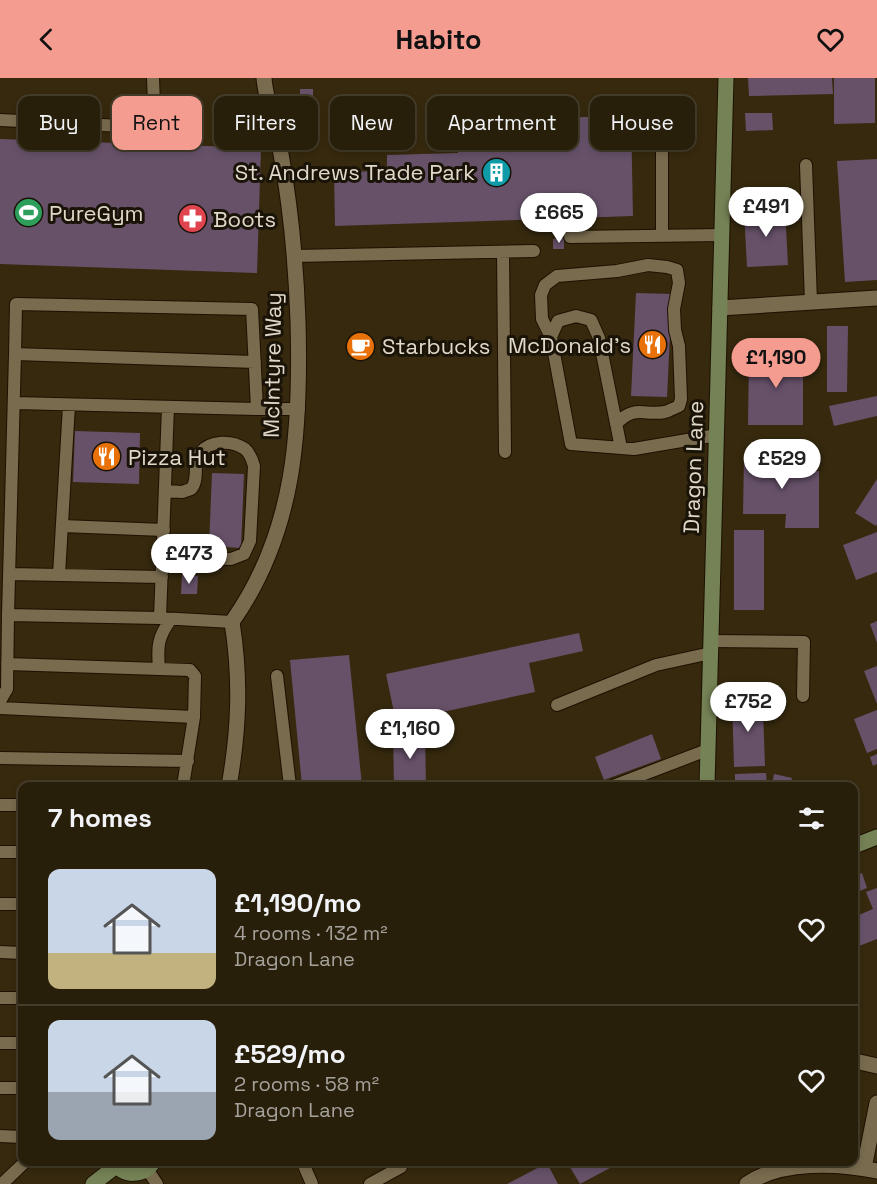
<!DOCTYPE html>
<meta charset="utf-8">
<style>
:root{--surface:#281f0a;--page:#342c18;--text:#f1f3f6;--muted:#a5a29c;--line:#443d2b;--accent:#f59c90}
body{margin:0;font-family:"Space Grotesk",sans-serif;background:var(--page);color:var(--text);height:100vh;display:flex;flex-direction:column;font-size:22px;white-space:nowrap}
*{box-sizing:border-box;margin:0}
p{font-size:20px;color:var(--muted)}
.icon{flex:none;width:33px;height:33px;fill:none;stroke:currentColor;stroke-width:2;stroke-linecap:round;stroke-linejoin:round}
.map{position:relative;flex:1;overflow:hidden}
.panel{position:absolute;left:18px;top:704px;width:840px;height:384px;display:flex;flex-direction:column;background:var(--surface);border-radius:12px;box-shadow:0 3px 9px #0003,0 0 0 2px var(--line)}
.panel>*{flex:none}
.banner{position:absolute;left:18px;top:18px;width:842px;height:54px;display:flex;gap:12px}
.price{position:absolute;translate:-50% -51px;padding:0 14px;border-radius:21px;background:#fff;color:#222;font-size:20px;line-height:39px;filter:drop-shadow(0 2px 3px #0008)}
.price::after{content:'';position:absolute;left:50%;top:36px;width:18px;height:14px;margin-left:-9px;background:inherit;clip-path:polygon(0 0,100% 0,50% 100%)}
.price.on{background:var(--accent);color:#111}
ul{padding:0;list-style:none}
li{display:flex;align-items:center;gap:18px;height:150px;padding:0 30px}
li+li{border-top:2px solid var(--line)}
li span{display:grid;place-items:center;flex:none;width:168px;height:120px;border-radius:12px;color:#555}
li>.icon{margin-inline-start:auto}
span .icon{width:72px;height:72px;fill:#fffc;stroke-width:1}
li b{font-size:26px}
h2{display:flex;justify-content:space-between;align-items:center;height:72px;padding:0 30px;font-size:26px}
.pill{padding:0 21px;border-radius:12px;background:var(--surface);box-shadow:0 3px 9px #0003,0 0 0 2px var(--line);font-size:21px;line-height:54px}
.pill.on{background:var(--accent);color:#111}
header{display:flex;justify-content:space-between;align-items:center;height:78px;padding:0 30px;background:var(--accent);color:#111;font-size:27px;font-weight:700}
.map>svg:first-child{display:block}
</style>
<header><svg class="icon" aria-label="back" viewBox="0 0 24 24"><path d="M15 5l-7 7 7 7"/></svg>Habito<svg class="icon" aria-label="heart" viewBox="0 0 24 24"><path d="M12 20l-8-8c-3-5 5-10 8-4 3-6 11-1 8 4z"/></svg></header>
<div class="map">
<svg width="877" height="1106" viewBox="0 0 877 1106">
<rect width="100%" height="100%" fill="#36290e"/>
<path fill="#665169" d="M748 0H832L833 16 749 18Z
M834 0H875V45L834 46Z
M300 11H313V24H300Z
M745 35H772L773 52 746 53Z
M631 38 633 138 335 148 334 94 387 93V77L458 75 457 42Z
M0 61 261 70 257 195 0 186Z
M877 81V202L845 204 837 83Z
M785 131 788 187 747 189 744 133Z
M564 160V171H553V161Z
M636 215 672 216 667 319 631 318Z
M827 248H848L847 314H827Z
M749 274 803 275V347H748Z
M877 318V338L834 348 829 328Z
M75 353 140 355 139 406 73 404Z
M744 379H802V393H819V450H785L786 436H743Z
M212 395 244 396 241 470 209 468Z
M877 401V446L876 448 855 435Z
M734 452H764V532H734Z
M877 454V494L856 502 843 467Z
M182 497 198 498 197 516H181Z
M877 543V565L870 546Z
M579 555 583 573 529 585 535 614 396 644 386 596Z
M349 577 362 708H302L290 582Z
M877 588V626L864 593Z
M757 618 758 633 763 632 765 688 734 689 732 619Z
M877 632V671L867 675 854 641Z
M425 655 426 708H394L393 656Z
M652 656 661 681 604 702 595 679Z
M877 676V686L873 688 870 679Z
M766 695 767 708H735V696Z
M774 696 792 700 790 708 772 706Z
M862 795 867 810 857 814 859 818 854 821V798Z
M877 810V861L854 870V839L873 831 866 814Z
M569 1083H623L580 1106 567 1084Z
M547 1085 558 1106H507L528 1095Z"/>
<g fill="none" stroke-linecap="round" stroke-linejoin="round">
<defs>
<path id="lane" d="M0 42 123 48 147 42 154 26 153 0
M662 51V157
M806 87 811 224
M570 159 722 157
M503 174 505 374
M294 178 534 173
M551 259 542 241 541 217 545 207 557 198 617 193 648 187 667 189 677 192 679 205 674 231 675 252 679 268 681 321 679 328C674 330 669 333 665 334 644 338 635 326 616 346
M15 325 257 331 252 231 16 226 15 276
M257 331H299
M621 370 599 260 591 242 576 238 558 243 551 259 571 366 634 371 717 357
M62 448 164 452
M162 479 231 481 244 476 250 463 254 388C252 381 250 375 245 371 232 362 210 362 200 375 192 385 200 401 191 411L182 414 165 413
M10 496 162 499
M59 497 69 327
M8 537 15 276 255 284
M160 540 168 329
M711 563 804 564 803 618
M7 586 190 592 195 598 194 639 183 708
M159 590C157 568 158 559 171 541
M277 598 290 708
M0 623 7 611 8 537 160 540 232 544
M557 627 656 587 711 575
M0 630 194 639
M0 680 188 683
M613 708 707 672
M0 727H22
M0 774H22
M0 826H22
M0 874 22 875
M0 920H22
M0 965H22
M0 1010H22
M0 1058 22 1059
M302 1083 312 1106
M147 1091 157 1106
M2 1106 26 1083
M370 1106 401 1089"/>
<path id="street" d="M720 230 877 220
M229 708C239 652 241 601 232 544 296 453 301 351 298 243 296 187 291 131 281 76 277 51 266 25 264 0
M855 983 877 988
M864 1090 877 1025
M747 1106C781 1082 839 1085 877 1093"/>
<path id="secondary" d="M707 708 726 0
M854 768 877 759
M113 1083C123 1100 144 1099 154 1083
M93 1106 116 1088"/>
</defs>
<use href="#lane" stroke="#1d1100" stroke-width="14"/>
<use href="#street" stroke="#1d1100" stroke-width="17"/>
<use href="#secondary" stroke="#1d1100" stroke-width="17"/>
<use href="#lane" stroke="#796b4e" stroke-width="12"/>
<use href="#street" stroke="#796b4e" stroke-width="15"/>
<use href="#secondary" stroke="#748255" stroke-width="15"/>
</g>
<defs>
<symbol id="building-disc" viewBox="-11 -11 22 22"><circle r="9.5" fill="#0f9aa8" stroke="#191308"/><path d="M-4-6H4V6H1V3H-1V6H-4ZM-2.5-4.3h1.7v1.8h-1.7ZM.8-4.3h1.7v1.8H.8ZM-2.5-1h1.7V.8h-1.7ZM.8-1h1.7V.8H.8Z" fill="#fff"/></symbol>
<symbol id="stadium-disc" viewBox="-11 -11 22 22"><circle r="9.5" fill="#2e9e5b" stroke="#191308"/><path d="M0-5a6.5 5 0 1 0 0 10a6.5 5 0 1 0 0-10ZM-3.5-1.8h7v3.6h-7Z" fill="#fff"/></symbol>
<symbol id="pharmacy-disc" viewBox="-11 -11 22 22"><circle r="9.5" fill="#e0444e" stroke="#191308"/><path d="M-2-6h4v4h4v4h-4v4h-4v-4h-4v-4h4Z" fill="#fff"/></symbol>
<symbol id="restaurant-disc" viewBox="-11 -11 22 22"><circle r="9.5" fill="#e8710a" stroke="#191308"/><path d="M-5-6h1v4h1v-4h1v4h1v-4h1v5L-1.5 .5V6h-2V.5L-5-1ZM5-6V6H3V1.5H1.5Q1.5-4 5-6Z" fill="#fff"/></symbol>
<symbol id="cafe-disc" viewBox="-11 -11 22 22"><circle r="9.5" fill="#e8710a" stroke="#191308"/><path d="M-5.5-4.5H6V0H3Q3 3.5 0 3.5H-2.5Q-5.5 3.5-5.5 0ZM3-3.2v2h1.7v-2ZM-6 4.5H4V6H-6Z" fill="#fff"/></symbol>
</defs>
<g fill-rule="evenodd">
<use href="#building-disc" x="480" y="78" width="33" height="33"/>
<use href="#stadium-disc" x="12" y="118" width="33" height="33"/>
<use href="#pharmacy-disc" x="176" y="124" width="33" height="33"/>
<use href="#restaurant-disc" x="636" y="250" width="33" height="33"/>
<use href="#cafe-disc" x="344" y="252" width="33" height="33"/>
<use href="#restaurant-disc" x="90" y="362" width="33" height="33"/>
</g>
<g text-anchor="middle" stroke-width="6" stroke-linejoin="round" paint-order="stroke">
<g font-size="22" fill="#e0d8c8" stroke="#191308" text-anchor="start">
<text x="475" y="102" text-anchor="end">St. Andrews Trade Park</text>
<text x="49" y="143">PureGym</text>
<text x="213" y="149">Boots</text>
<text x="631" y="275" text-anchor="end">McDonald's</text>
<text x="382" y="276">Starbucks</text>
<text x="128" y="387">Pizza Hut</text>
</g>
<g font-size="22" fill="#e0d8c8" stroke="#191308">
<text transform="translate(272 287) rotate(-89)" y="8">McIntyre Way</text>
<text transform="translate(693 389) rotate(-88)" y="8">Dragon Lane</text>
</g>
</g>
</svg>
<b class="price" style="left:766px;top:160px">£491</b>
<b class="price" style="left:559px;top:166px">£665</b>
<b class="price on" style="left:776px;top:311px">£1,190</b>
<b class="price" style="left:782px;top:412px">£529</b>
<b class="price" style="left:189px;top:507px">£473</b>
<b class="price" style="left:748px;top:655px">£752</b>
<b class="price" style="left:410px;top:682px">£1,160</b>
<div class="banner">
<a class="pill">Buy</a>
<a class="pill on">Rent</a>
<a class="pill">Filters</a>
<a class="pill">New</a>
<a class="pill">Apartment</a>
<a class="pill">House</a>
</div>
<section class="panel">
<h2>7 homes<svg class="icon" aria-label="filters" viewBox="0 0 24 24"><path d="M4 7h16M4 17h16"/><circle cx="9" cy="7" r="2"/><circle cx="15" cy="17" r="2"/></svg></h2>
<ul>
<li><span style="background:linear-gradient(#c9d6e8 70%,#c2b280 0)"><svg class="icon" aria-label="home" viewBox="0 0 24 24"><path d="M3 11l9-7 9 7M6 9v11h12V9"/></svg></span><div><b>£1,190/mo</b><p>4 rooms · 132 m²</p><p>Dragon Lane</p></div><svg class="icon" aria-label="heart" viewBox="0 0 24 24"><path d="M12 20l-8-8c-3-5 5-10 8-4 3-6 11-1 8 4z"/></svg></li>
<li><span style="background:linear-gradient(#c9d6e8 60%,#9aa5b1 0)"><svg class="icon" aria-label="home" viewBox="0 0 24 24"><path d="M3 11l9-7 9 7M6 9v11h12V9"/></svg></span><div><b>£529/mo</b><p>2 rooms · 58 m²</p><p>Dragon Lane</p></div><svg class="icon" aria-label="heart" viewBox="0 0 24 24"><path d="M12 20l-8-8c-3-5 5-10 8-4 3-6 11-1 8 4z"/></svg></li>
</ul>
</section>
</div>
